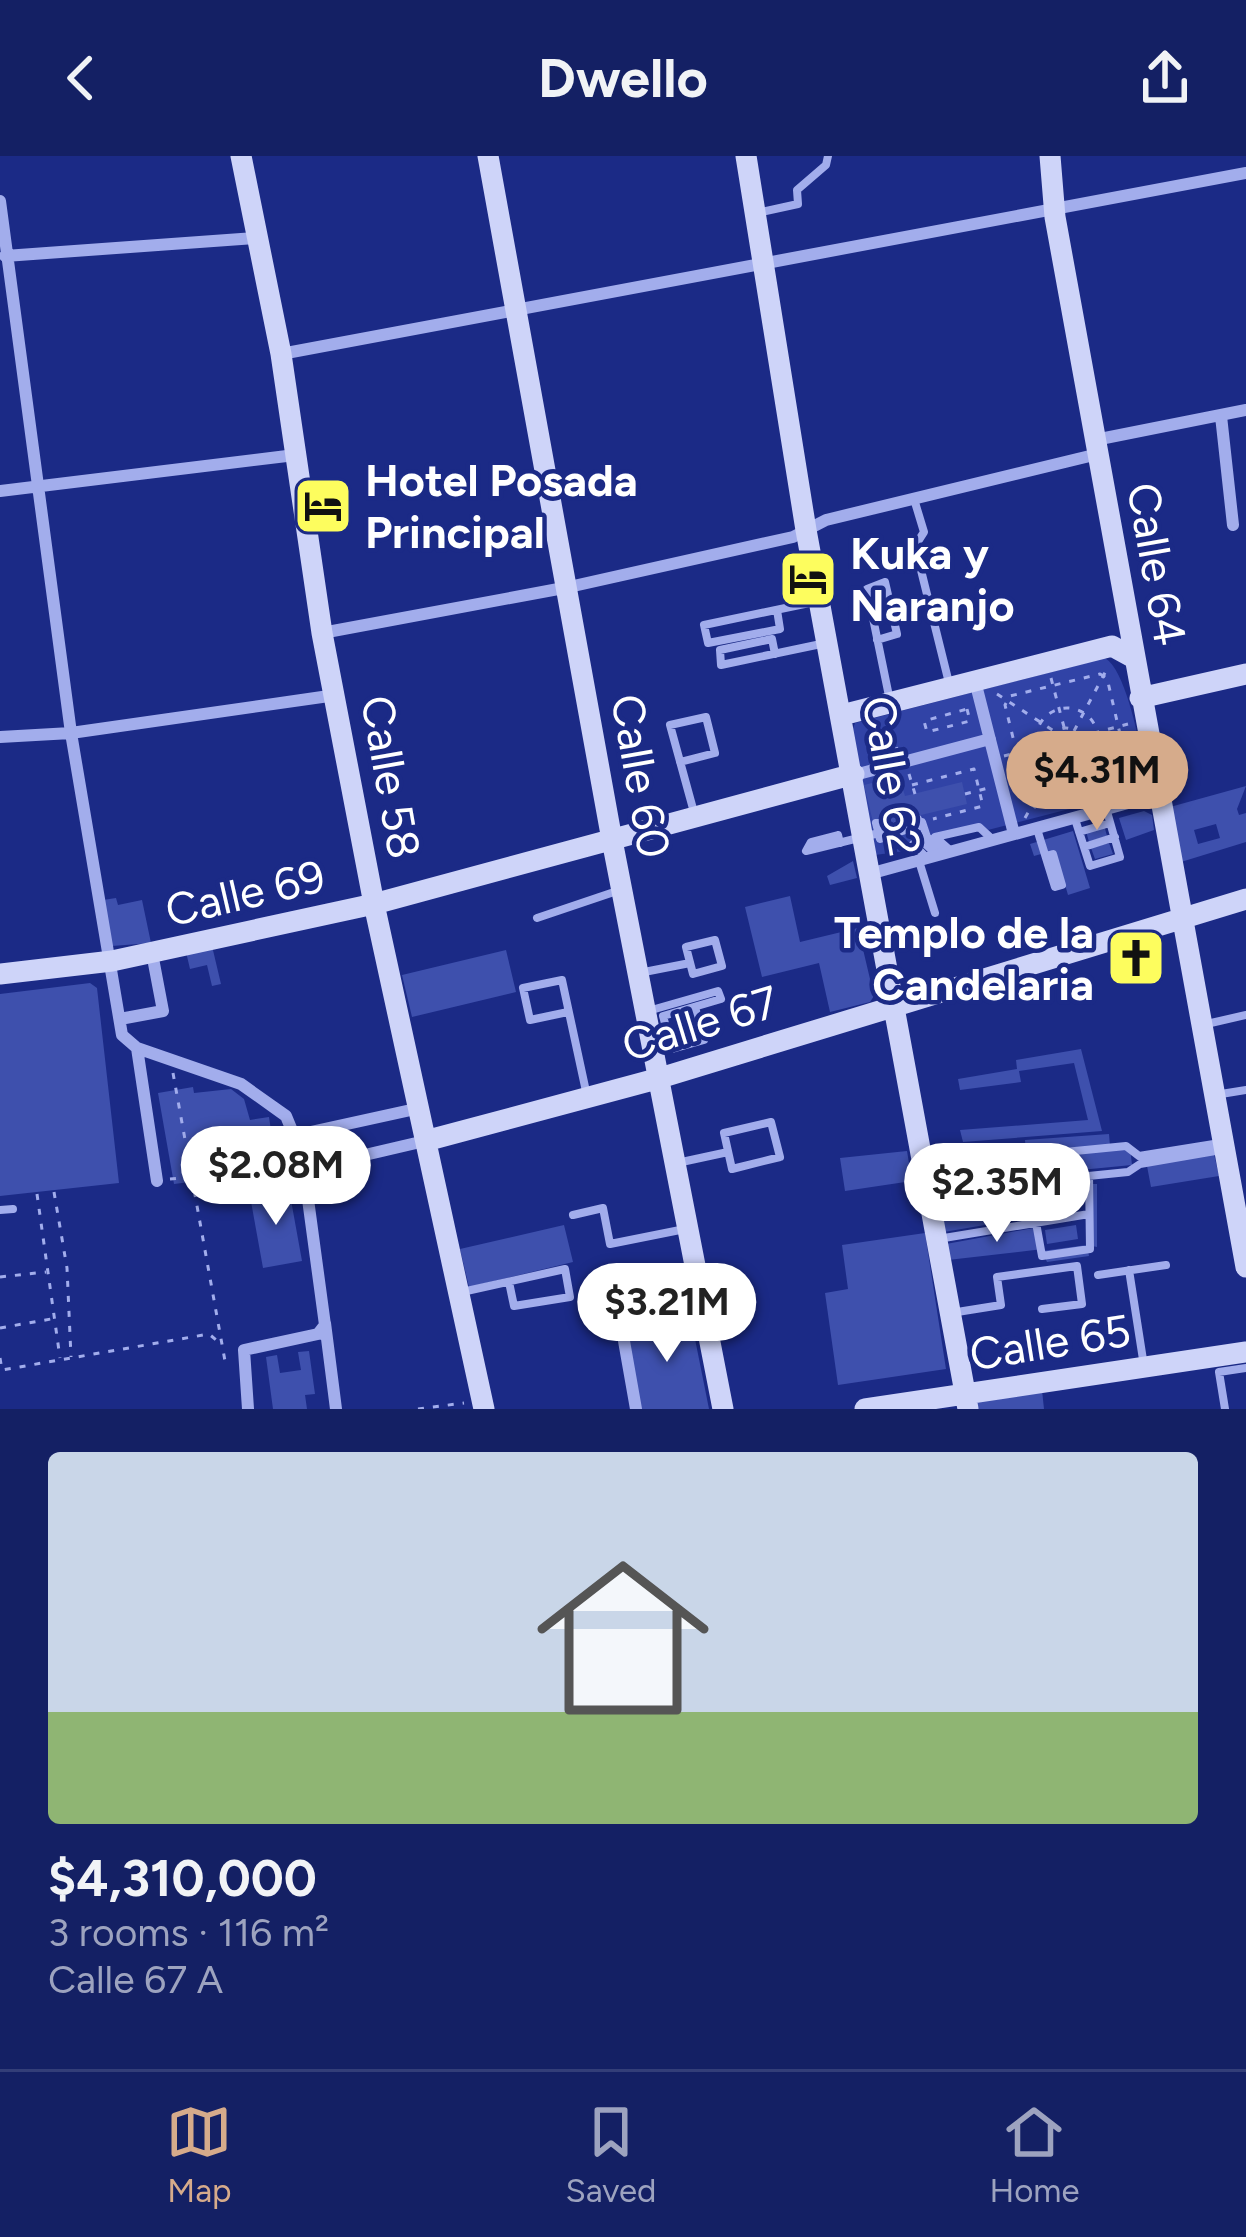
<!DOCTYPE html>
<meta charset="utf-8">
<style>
:root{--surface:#142064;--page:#1d286a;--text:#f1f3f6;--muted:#9da3bf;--line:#333e78;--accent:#d6ab8b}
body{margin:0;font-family:Figtree,sans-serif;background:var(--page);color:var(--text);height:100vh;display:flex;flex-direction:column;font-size:45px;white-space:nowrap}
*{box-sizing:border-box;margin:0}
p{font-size:39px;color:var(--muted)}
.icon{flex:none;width:66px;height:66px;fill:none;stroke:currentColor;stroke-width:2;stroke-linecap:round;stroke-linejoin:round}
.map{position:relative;height:1253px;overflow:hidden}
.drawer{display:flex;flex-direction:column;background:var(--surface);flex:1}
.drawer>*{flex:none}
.price{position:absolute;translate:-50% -102px;padding:0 27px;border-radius:42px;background:#fff;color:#222;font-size:39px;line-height:78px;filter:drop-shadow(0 3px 6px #0008)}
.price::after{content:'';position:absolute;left:50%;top:72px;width:36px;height:27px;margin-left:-18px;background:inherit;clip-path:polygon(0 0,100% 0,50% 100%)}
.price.current{background:var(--accent);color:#111}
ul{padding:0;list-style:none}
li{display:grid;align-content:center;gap:24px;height:636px;padding:0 48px}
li+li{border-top:3px solid var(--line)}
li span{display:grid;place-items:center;height:372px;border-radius:12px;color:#555}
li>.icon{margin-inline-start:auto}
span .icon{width:216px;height:216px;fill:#fffc;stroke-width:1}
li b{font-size:51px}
header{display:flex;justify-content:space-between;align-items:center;height:156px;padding:0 48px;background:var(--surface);font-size:54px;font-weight:700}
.tab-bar{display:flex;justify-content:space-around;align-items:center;height:168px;border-top:3px solid var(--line);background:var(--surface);font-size:33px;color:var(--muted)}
.tab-bar a{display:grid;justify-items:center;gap:6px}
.tab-bar .current{color:var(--accent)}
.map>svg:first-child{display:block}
</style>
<header><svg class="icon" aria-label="back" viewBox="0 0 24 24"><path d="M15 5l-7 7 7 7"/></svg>Dwello<svg class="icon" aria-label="share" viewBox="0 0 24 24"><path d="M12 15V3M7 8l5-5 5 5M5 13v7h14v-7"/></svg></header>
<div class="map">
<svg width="1246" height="1253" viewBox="0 0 1246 1253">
<rect width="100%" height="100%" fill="#1b2a86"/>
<path fill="#3143a6" d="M1105 502C1127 515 1140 591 1146 618L1135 636 988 674 980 668 913 685 905 695 875 699C864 656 862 617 852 575L855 567Z"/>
<path fill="#3e50ad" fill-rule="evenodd" d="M899 620 905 640 962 626 967 648 892 666 896 681 886 684 873 666 864 629Z
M1246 630 1237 653 1239 659 1246 657V686L1181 706 1170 651ZM1216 668 1220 682 1198 688 1194 674Z
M1144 655 1152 659 1154 674 1126 684 1119 662Z
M1104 669 1107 680 1089 686 1086 675Z
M1073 675 1090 732 1068 739 1055 694 1034 700 1030 688Z
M1109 687 1113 698 1095 703 1091 692Z
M853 705 857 722 830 729 827 720Z
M790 740 800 786 858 772 874 840 870 846 830 856 819 807 762 821 745 751Z
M116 742 118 749 142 744 151 787 112 790 103 744Z
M212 790 221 828 212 830 207 809 190 813 186 796Z
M506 794 516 836 412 861 402 819Z
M90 827 97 832 119 1027 0 1040V838Z
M1081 893 1102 975 963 986 960 974 1088 964 1074 907 1019 915 1021 926 960 934 958 923 1017 913 1016 904Z
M193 931 194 937 231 933 244 943 250 964 269 961 277 1015 174 1028 158 937Z
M1109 978 1110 990 1026 998 1025 984Z
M1130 991 1132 1009 1039 1018 1037 1000Z
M907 995 912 1025 845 1035 840 1002Z
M1214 998 1219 1020 1151 1031 1147 1010Z
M1086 1028H1097V1091L1087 1089Z
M289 1033 302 1105 263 1112 250 1040Z
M1076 1034 1077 1048 1047 1052 1046 1037Z
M1022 1042 1026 1062 944 1076 941 1060 991 1047 993 1059 999 1058 997 1047Z
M564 1069 573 1106 469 1131 460 1093Z
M1076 1069 1078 1083 1047 1088 1045 1074Z
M1039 1071 1043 1093 948 1104 946 1088Z
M925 1077 946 1213 838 1229 825 1137 848 1133 842 1089Z
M1087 1089 1089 1100 1047 1106 1042 1095Z
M690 1158 709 1253H640L624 1171Z
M309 1195 315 1238 305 1239 307 1253H273L266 1201 277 1199 280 1217 301 1214 298 1196Z
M1042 1234 1044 1253H978L976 1244Z"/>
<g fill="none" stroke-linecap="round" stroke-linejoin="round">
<path stroke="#a2adec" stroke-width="3" stroke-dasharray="6 9" stroke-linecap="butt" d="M1100 518 1107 522 1130 621 1125 627 1035 651 1029 647 1005 549 1010 540Z
M1051 522 1064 571
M997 538 1057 577
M1036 583a31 31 0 1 1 62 0a31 31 0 1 1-62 0Z
M967 553 970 565 927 576 924 565Z
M889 562 897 593
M1054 584a12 12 0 1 1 24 0a12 12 0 1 1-24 0Z
M1074 575 1109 509
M1079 581 1128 568
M1077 591 1137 628
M1070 596 1082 645
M1004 600 1053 588
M909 618 915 638
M912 629 974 613 983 650 933 663
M965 638 992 631
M1025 662 1062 595
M173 917 225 1205
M170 1023 191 1021
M230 1029 278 1021
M54 1036 67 1112 71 1201
M37 1038 60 1202
M0 1121 46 1116
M0 1172 51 1163
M0 1202 2 1214 209 1178 221 1188
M418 1253 464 1247"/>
<path stroke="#a2adec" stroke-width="8" d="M761 56 798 48 797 34 826 9 828 0
M914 343 924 376 915 390 950 531
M777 454 780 473 708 487 704 469 814 446
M877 484 897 478 885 426 867 433 890 545
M775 498 772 483 720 494 721 509 821 488
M680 606 715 597 706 561 670 569 695 660
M918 663 920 670 899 676 897 669Z
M1075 663 1090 710 1120 701 1106 652
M922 666 927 681 943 696
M876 667H879L883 682 880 683Z
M1037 673 1055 731 1062 729 1053 698 1046 700
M1079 676 1110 667
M840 687 838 679 811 686 806 695C830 689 854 683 879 677
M1084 691 1115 681
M951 695 935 681 979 671 992 683
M927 702 913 688 922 685 936 698
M919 705 935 757
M537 762 620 734
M715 784 722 810 693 818 686 791Z
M639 817 690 807
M648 855 718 835 721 843 663 860 672 893 704 884 695 851
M568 856 530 864 523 832 562 824 587 940
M1202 869 1246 859
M1221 938 1246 934
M771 966 780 1001 732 1013 724 977Z
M300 991 278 995 280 1011 303 1007
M677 1007 728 996
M1089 1020 1090 1093 1042 1100 1024 1000 1126 990 1139 1000 1220 987
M1029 1026 1128 1016 1140 1008 1221 994
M0 1054 13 1053
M573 1059 603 1052 610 1088 685 1073
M938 1083 1089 1058
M1129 1114 1144 1210
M1098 1119 1166 1109
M462 1136 565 1113 570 1141 514 1150 509 1126
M951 1157 1001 1149 997 1121 1077 1110 1082 1148 1042 1153
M1225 1253 1219 1216 1246 1212"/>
<path stroke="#a2adec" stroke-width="12" d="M0 45 71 577 122 879 137 892 241 928 286 960 302 999 325 1169 318 1178 244 1194 248 1253
M5 100 255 82
M281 198 1246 17
M1221 260 1233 369
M1095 284 1246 254
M0 335 295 299
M322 477 569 431 793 381 826 364 1098 298
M975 525 1014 678
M0 581 71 577 336 539
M862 617 990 583
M869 718 1157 639
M120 863 163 855 152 797
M137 892 157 1025
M297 979 420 952
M308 1028 322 1009 429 984
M325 1167 336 1253
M636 1253 621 1168 695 1154"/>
<path stroke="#ced4f9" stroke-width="21" d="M241 0 281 198 322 477 374 748 484 1253
M488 0 612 684 723 1253
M746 0 806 374 968 1253
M1050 0 1055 61 1246 1111
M1140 542 1246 518
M842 559 1112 490 1134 502
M0 818 112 805 374 748 854 618
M429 984 660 922 1246 743
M865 1253 1246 1196"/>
<path stroke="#a2adec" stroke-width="3" stroke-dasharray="6 9" stroke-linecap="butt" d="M999 1067 1001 1078"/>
</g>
<defs>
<symbol id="hotel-square" viewBox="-11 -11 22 22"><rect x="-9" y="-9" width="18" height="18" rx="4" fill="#fdfd5e" stroke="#1b2a86"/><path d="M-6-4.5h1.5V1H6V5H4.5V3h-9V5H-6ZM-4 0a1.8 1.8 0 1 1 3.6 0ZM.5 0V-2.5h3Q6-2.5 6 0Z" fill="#111"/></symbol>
<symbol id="church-square" viewBox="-11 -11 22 22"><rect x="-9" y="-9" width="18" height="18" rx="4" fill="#fdfd5e" stroke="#1b2a86"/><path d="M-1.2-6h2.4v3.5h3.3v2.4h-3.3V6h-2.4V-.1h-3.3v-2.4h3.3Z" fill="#111"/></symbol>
</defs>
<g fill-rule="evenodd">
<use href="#hotel-square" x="290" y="317" width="66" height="66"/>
<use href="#hotel-square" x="775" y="390" width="66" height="66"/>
<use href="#church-square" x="1103" y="769" width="66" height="66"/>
</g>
<g text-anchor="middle" stroke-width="9" stroke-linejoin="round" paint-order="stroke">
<g font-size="45" font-weight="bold" fill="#fff" stroke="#1b2a86" text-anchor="start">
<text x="365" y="340">Hotel Posada<tspan x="365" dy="52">Principal</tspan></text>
<text x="850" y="413">Kuka y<tspan x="850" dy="52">Naranjo</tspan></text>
<text x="1094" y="792" text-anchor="end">Templo de la<tspan x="1094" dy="52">Candelaria</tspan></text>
</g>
<g font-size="45" fill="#fff" stroke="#1b2a86">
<text transform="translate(1157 408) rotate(80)" y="16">Calle 64</text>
<text transform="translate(641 620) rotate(80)" y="16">Calle 60</text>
<text transform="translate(892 620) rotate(80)" y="16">Calle 62</text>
<text transform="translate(391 621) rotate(80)" y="16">Calle 58</text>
<text transform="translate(245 737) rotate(-13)" y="16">Calle 69</text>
<text transform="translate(700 867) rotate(-17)" y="16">Calle 67</text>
<text transform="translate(1050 1186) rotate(-9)" y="16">Calle 65</text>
</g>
</g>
</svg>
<b class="price current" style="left:1097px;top:677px">$4.31M</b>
<b class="price" style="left:276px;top:1072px">$2.08M</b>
<b class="price" style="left:997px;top:1089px">$2.35M</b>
<b class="price" style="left:667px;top:1209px">$3.21M</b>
</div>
<section class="drawer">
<ul>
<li><span style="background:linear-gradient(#c9d6e8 70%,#8fb573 0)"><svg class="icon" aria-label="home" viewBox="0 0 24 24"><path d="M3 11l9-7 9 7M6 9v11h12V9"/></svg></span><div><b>$4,310,000</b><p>3 rooms · 116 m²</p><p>Calle 67 A</p></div></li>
</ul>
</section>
<nav class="tab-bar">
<a class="current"><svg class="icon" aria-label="map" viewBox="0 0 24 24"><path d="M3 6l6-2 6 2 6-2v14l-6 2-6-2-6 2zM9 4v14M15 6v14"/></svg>Map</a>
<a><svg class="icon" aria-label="saved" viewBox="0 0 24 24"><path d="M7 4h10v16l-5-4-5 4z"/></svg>Saved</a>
<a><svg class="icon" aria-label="home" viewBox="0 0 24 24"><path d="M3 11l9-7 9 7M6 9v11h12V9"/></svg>Home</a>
</nav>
